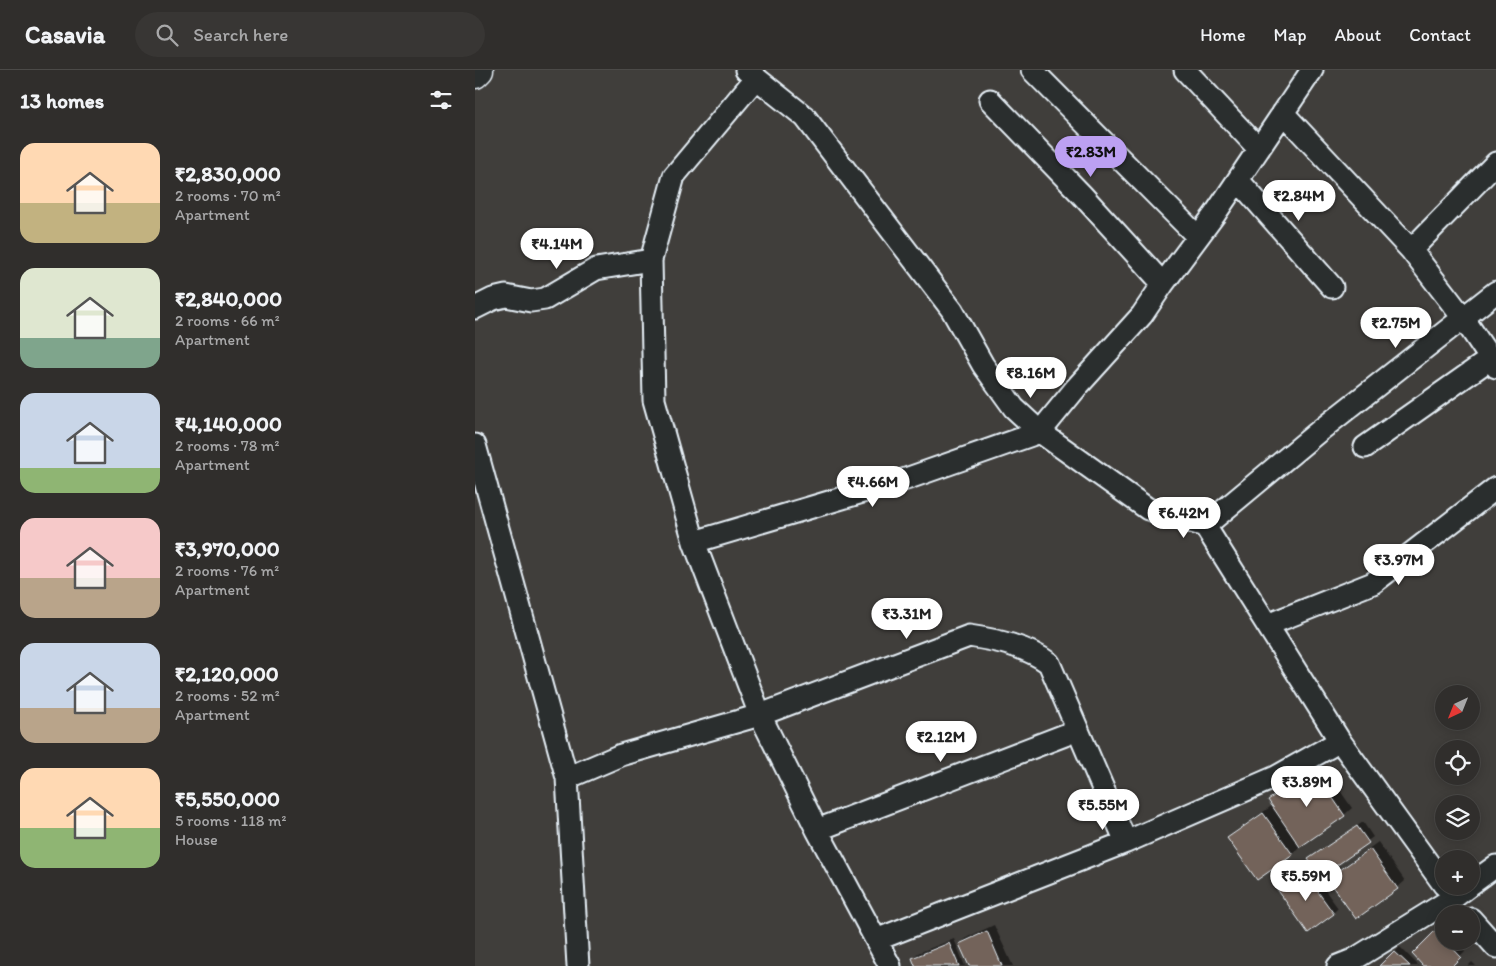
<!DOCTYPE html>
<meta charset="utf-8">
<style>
:root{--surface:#302e2c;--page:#383634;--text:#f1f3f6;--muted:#a8a8a9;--line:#4b4a48;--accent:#bca0f2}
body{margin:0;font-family:Itim,sans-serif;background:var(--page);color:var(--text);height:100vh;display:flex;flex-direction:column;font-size:19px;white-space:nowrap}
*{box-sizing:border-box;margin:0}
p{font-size:16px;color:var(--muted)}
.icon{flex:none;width:28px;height:28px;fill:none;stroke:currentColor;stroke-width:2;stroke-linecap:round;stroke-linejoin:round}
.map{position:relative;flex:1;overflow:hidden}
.details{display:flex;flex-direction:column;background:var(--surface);width:475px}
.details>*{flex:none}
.needle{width:32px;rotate:223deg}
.fabs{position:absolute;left:960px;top:615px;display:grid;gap:10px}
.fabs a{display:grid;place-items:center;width:45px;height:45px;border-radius:50%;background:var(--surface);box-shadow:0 2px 12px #0003,0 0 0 1px var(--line);font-size:25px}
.price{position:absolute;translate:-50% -42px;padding:0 11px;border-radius:18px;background:#fff;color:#222;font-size:16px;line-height:32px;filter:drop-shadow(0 1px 2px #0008)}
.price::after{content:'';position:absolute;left:50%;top:30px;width:15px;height:11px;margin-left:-8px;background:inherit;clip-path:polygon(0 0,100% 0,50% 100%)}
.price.on{background:var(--accent);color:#111}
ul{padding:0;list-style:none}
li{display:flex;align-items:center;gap:15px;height:125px;padding:0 20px}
li span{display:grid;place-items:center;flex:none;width:140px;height:100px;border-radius:15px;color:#555}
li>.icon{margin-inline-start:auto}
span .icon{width:60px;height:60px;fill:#fffc;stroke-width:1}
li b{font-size:21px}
h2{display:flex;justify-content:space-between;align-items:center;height:60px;padding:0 20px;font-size:21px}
header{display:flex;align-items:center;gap:30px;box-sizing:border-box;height:70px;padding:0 25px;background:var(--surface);border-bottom:1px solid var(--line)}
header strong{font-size:24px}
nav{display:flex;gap:28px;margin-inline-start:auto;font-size:18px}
.search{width:350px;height:45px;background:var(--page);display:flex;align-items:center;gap:12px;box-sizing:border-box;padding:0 18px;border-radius:28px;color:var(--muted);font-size:19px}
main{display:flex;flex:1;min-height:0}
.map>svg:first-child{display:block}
</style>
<header>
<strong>Casavia</strong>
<div class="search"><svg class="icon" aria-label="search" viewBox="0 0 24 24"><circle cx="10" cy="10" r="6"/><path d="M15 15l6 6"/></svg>Search here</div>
<nav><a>Home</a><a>Map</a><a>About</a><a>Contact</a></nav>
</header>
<main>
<section class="details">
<h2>13 homes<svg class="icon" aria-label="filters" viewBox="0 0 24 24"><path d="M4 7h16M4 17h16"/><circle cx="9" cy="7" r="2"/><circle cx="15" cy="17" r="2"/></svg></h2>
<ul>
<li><span style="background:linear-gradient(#ffd9b3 60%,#c2b280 0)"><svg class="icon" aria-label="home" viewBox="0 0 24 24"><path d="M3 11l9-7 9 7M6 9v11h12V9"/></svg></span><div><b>₹2,830,000</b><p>2 rooms · 70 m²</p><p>Apartment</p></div></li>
<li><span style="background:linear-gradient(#dfe7d0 70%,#7fa58c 0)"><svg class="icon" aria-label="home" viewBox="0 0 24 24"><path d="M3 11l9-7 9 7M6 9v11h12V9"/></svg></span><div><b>₹2,840,000</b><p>2 rooms · 66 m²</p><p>Apartment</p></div></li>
<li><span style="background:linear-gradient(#c9d6e8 75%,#8fb573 0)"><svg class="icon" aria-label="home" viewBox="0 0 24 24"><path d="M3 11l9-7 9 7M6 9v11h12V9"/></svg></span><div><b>₹4,140,000</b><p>2 rooms · 78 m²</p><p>Apartment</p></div></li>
<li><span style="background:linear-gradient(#f6c9c9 60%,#b9a48a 0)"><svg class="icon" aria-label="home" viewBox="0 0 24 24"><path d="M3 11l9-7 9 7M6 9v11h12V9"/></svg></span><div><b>₹3,970,000</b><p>2 rooms · 76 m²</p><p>Apartment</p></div></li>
<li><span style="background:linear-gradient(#c9d6e8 65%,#b9a48a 0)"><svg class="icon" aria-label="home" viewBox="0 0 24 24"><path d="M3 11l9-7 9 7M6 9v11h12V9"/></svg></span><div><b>₹2,120,000</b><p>2 rooms · 52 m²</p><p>Apartment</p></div></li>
<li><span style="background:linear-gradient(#ffd9b3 60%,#8fb573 0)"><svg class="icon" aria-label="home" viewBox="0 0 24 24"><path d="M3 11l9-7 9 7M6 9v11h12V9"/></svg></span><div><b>₹5,550,000</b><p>5 rooms · 118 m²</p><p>House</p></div></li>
</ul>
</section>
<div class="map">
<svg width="1021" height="896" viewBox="0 0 1021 896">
<rect width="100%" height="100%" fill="#403e3b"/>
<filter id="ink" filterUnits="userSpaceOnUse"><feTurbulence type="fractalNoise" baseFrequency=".02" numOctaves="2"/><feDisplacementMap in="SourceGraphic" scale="10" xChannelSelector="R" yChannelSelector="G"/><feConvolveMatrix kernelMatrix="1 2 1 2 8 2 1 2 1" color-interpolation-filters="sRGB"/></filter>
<g filter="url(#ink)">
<path fill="#0007" d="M846 693 877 738 869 745 825 776 817 784 754 768 761 761 798 735 795 731 802 723Z
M888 752 898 767 845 805 835 789Z
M903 772 930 811 922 818 854 809 861 802Z
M833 797 863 838 858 843 803 819Z
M519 855 538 896H495L485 874 493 867Z
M966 857 969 859V871H980L990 881 975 896H950L938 884Z
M479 869 490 896H442L438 888 443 883Z
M925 877 944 896H906Z
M997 892 1001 896H993Z"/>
<path fill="#73645a" stroke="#e8f1f8" d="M838 699 870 746 825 777 793 730Z
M788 743 818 785 782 810 752 768Z
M882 756 894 773 845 807 833 789Z
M895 779 923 819 881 849 852 809Z
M828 801 859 844 833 863 802 819Z
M961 860 969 869V871H971L986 887 977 896H948L937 884Z
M512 861 527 896H494L484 874Z
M474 873 484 896H440L437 888Z
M919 881 935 896H904Z"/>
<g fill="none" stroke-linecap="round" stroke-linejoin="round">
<defs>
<path id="street" d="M271 0 330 47 477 240 508 295 539 338 565 362 601 318 667 245 688 214 740 144 837 0
M557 0 723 167
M710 0 784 79
M281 8 199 106 176 190 179 330 219 472 285 645 342 760 415 896
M515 30 607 125 688 214
M808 43 936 180 989 249 1021 297
M763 110 857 217
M936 180 1021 93
M0 238 18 229 31 226 56 231 70 229 121 199 176 190
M0 375 92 708 103 896
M890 377 1015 289
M730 456 865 671 969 815
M219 472 428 410 565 362 673 439 730 456 843 362 1021 222
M792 555 898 513 1021 418
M92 708 146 685 285 645 494 566C521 570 551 576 574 593L651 772
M342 760 603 660
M996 814 1021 796
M996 849 1021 877
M401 870 651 772 801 707 865 671
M863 896 878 890 978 828 994 816"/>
<path id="secondary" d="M0 4 4 0"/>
</defs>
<use href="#street" stroke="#e8f1f8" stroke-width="25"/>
<use href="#secondary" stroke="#e8f1f8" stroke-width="31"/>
<use href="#street" stroke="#2a2d2e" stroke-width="21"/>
<use href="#secondary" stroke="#2a2d2e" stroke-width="28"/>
</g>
</g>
</svg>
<div class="fabs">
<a><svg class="needle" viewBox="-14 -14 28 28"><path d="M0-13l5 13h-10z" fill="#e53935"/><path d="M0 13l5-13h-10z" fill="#a8a8a9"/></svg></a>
<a><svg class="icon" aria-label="locate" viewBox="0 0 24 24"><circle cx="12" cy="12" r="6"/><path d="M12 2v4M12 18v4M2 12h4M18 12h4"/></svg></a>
<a><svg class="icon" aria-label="layers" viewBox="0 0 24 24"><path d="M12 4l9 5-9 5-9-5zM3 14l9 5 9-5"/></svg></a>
<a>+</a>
<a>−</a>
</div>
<b class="price on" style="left:616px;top:108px">₹2.83M</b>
<b class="price" style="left:824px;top:152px">₹2.84M</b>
<b class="price" style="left:82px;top:200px">₹4.14M</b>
<b class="price" style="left:921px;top:279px">₹2.75M</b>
<b class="price" style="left:556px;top:329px">₹8.16M</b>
<b class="price" style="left:398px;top:438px">₹4.66M</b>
<b class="price" style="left:709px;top:469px">₹6.42M</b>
<b class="price" style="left:924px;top:516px">₹3.97M</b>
<b class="price" style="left:432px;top:570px">₹3.31M</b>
<b class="price" style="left:466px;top:693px">₹2.12M</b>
<b class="price" style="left:832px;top:738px">₹3.89M</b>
<b class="price" style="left:628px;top:761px">₹5.55M</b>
<b class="price" style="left:831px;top:832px">₹5.59M</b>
</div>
</main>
